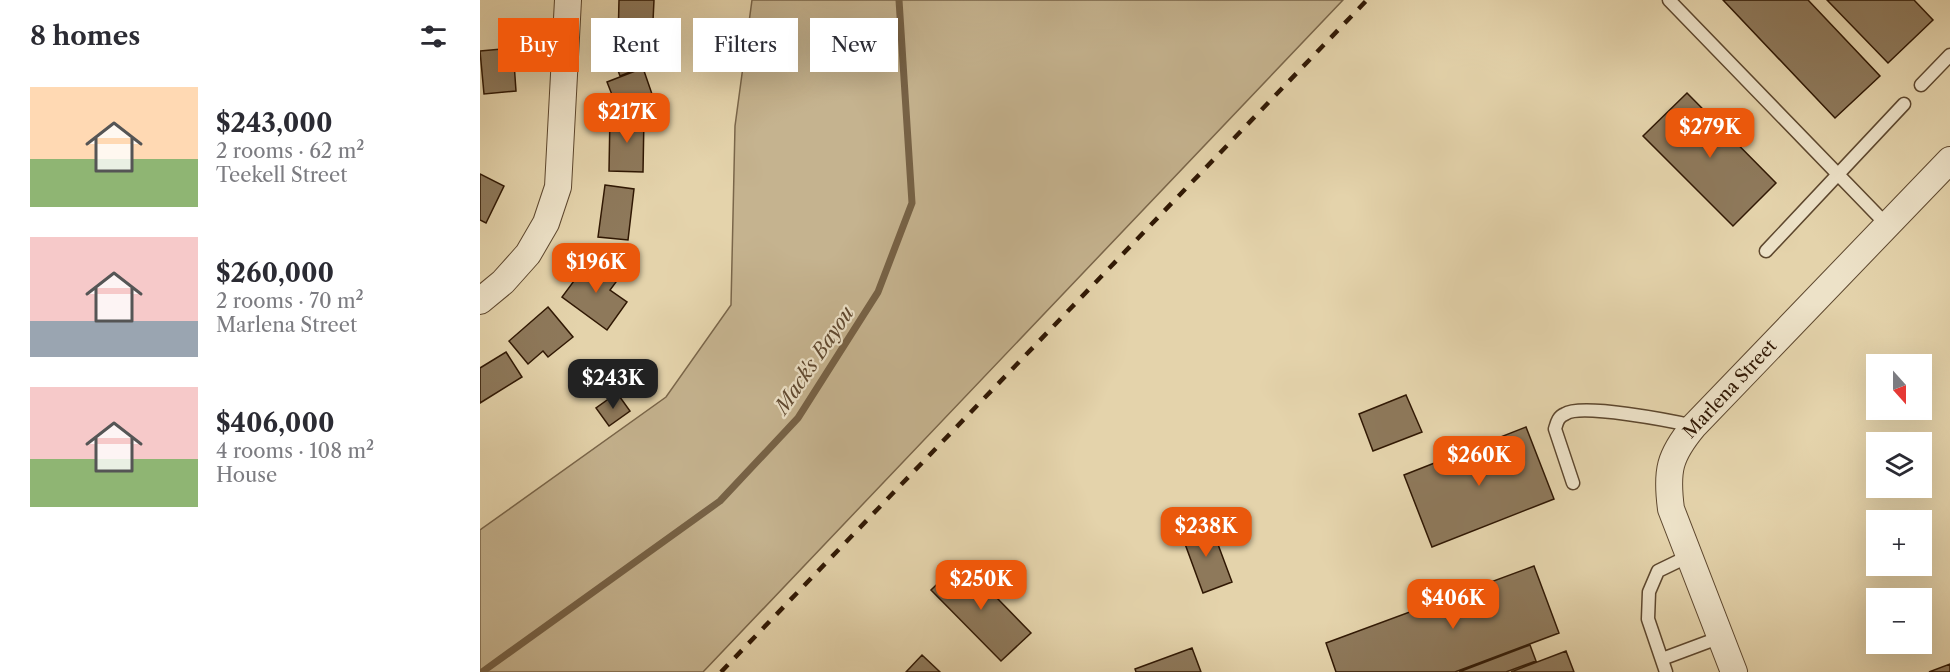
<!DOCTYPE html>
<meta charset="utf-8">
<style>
:root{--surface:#fff;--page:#f7f7f7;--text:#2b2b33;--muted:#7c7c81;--accent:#ea580c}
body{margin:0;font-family:"Libre Caslon Text",serif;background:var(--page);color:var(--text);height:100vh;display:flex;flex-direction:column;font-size:22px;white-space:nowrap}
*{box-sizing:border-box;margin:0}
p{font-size:20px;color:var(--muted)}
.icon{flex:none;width:33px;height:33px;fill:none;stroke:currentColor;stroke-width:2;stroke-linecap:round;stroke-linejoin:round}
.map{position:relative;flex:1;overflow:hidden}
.details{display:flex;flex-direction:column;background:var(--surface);width:480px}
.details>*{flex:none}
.hud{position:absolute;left:18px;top:18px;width:570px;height:54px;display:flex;gap:12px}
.needle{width:39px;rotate:159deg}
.controls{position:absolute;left:1386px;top:354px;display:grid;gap:12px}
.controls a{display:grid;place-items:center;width:66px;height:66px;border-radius:0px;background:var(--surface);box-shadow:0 6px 24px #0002;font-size:30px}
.price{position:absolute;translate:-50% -51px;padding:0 14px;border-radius:12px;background:var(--accent);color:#fff;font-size:20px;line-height:39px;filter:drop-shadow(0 2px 3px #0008)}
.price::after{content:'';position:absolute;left:50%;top:36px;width:18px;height:14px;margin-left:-9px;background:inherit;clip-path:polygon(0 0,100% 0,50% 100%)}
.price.selected{background:#222;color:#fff}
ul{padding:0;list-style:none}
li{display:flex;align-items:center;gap:18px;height:150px;padding:0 30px}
li span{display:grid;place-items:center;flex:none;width:168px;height:120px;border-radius:0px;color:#555}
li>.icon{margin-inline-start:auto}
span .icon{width:72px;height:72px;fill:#fffc;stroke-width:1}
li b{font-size:26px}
h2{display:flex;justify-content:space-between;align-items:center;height:72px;padding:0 30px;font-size:26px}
.tag{padding:0 21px;border-radius:0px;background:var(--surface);box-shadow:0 6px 24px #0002;font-size:21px;line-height:54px}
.tag.selected{background:var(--accent);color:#fff}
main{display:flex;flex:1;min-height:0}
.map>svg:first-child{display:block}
</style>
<main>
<section class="details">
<h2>8 homes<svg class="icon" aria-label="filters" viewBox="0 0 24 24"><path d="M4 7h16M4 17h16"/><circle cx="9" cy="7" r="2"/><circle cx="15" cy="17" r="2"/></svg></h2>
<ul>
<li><span style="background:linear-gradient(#ffd9b3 60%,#8fb573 0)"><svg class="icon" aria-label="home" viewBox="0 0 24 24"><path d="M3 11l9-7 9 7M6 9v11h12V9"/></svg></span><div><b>$243,000</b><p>2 rooms · 62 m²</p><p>Teekell Street</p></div></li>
<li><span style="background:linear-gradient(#f6c9c9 70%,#9aa5b1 0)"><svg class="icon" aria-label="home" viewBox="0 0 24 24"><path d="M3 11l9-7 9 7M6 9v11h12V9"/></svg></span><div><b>$260,000</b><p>2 rooms · 70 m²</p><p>Marlena Street</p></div></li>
<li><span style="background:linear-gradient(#f6c9c9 60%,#8fb573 0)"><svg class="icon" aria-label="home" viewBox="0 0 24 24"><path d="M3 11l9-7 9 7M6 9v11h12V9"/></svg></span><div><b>$406,000</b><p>4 rooms · 108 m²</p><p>House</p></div></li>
</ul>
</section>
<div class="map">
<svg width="1470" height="672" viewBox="0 0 1470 672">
<rect width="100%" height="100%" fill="#e4d3ab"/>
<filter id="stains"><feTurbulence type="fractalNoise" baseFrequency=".00333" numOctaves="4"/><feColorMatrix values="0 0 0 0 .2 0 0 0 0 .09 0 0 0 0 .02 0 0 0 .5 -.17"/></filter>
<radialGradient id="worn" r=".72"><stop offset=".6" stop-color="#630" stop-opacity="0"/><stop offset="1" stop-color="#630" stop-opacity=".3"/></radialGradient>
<path fill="#c5b38f" stroke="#7a664a" stroke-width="1.5" d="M272 0H863L223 672H0V530L186 397 251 305 255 126Z"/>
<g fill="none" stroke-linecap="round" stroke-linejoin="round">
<path stroke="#776246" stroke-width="7" d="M2 672 240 501 318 418 398 292 432 203 419 0"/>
</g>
<path fill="#8e795b" stroke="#301804" stroke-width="1.5" d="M139 0H174L172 42H138Z
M1243 0H1328L1400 76 1355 118Z
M1347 0H1434L1453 20 1408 63Z
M33 48 36 91 4 94 0 51Z
M159 56 163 67 140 76 136 65Z
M163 68 173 97 138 110 127 82Z
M1207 93 1296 183 1253 226 1163 136Z
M130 115 164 116 163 172 129 171Z
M0 174 24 186 6 223 0 220Z
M125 185 154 189 148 240 118 237Z
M111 258 139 278 130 290 147 302 127 330 82 297Z
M68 307 93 337 68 357 63 351 48 364 29 341Z
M26 352 42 377 0 403V368Z
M137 393 150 411 129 426 116 408Z
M926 395 942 432 893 451 879 414Z
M1046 427 1074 499 952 547 924 475Z
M730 523 752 582 723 593 701 533Z
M481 561 551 633 521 661 451 590Z
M1054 566 1079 633 975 672H856L846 643Z
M1050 645 1056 661 1026 672H979Z
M712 648 721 672H656L655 669Z
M1086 651 1094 672H1031Z
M442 655 460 672H426Z
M1470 664V672H1449Z"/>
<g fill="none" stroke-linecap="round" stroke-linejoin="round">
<defs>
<path id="lane" d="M1189 0 1407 225
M1441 85 1470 55
M1286 251 1424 104
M1093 483 1075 429C1077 422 1078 417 1085 414 1101 403 1192 421 1214 426
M1182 659 1241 637
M1186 672 1168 619 1169 592 1178 571 1209 556"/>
<path id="street" d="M0 301 23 282 48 254 66 223 78 187 88 0
M1254 672 1191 509C1186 471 1189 456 1214 426L1470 160"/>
</defs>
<use href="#lane" stroke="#5d472e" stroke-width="15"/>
<use href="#street" stroke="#5d472e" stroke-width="28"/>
<use href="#lane" stroke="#ede2c8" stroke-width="12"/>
<use href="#street" stroke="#ede2c8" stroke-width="26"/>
<path stroke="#301804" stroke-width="4.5" stroke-dasharray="10 10" stroke-linecap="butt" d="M241 672 887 0"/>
</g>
<g text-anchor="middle" stroke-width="4.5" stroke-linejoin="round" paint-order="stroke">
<g font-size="18" fill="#301804" stroke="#ede2c8">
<text transform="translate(1250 389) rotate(-47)" y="6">Marlena Street</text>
</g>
<g font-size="20" font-style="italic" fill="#604930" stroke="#ede2c8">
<text transform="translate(334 360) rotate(-56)" y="7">Mack's Bayou</text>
</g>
</g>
<rect width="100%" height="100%" filter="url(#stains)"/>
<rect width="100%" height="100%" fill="url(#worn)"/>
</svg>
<div class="controls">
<a><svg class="needle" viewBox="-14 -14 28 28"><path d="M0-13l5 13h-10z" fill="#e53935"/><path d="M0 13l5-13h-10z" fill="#7c7c81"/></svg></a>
<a><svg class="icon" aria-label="layers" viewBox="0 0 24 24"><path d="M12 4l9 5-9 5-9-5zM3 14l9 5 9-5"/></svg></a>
<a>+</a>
<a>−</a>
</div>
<b class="price" style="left:147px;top:144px">$217K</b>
<b class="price" style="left:1230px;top:159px">$279K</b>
<b class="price" style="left:116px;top:294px">$196K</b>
<b class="price selected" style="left:133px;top:410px">$243K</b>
<b class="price" style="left:999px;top:487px">$260K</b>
<b class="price" style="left:726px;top:558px">$238K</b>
<b class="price" style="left:501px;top:611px">$250K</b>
<b class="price" style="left:973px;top:630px">$406K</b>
<div class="hud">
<a class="tag selected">Buy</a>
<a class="tag">Rent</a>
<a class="tag">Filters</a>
<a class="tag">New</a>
</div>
</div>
</main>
